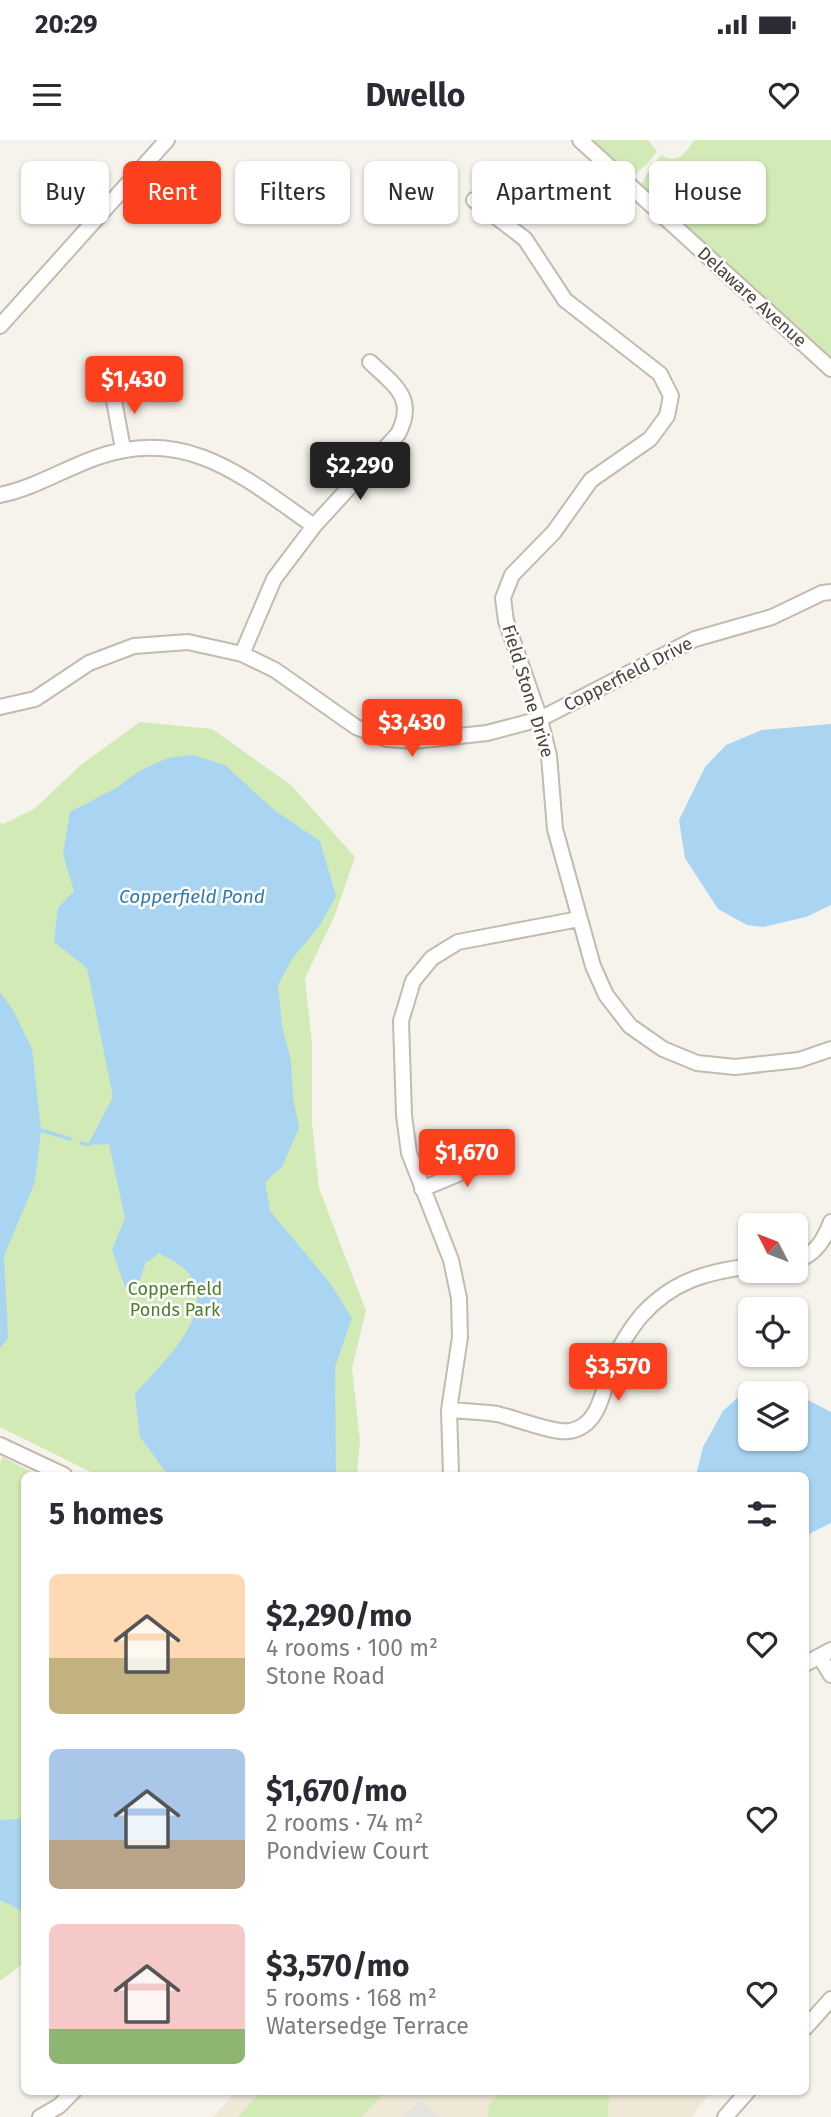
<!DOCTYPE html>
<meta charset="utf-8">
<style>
:root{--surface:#fff;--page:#f2f2f3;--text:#2b2b33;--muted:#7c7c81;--accent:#fc3f1d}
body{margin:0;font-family:"Fira Sans",sans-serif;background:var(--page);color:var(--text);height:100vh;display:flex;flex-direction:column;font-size:26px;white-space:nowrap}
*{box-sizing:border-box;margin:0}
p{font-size:23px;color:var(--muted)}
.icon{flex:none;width:38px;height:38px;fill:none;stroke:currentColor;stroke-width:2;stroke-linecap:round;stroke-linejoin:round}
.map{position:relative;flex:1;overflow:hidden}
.panel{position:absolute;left:21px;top:1332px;width:788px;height:623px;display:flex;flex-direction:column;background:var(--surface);border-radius:10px;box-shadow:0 2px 5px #0004}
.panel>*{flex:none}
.guide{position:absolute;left:21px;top:21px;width:789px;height:63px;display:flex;gap:14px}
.needle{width:46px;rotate:312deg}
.fabs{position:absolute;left:738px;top:1073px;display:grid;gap:14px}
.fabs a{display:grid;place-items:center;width:70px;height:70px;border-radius:10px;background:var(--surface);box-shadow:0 2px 5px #0004;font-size:35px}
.price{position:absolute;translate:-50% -60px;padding:0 16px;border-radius:7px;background:var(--accent);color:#fff;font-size:23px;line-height:46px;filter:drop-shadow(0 2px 4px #0008)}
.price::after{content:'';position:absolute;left:50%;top:42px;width:21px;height:16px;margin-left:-10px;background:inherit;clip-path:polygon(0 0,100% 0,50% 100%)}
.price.on{background:#222;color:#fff}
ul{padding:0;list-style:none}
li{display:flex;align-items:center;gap:21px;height:175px;padding:0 28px}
li span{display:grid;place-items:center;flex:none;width:196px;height:140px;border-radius:10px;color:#555}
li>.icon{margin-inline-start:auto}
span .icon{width:84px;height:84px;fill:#fffc;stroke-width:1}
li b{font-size:30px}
h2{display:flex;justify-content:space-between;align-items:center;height:84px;padding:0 28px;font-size:30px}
.pill{padding:0 24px;border-radius:10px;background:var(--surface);box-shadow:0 2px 5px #0004;font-size:24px;line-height:63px}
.pill.on{background:var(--accent);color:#fff}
.status{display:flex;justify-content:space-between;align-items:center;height:49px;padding:0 35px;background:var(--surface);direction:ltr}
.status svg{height:19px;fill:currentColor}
header{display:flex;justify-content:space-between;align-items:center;height:91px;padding:0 28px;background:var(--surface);font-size:32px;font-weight:700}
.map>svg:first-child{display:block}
</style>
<div class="status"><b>20:29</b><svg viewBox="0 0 49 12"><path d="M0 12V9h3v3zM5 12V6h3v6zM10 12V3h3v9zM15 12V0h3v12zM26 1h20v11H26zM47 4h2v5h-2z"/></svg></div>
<header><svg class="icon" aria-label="menu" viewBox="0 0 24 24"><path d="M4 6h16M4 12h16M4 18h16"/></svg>Dwello<svg class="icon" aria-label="heart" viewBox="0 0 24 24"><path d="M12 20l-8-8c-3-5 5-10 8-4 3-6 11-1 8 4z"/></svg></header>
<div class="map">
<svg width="831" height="1977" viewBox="0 0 831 1977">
<rect width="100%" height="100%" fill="#f6f3ec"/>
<path fill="#efe8d6" d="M236 1951H711L692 1977H213Z"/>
<path fill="#d2eab5" d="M591 0H648L657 12 646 25 631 37Z
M695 0H831V218L641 45 647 34 661 15C679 25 684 13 695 0Z
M140 582 212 589 292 646 355 717 335 775 305 838 312 904V983L319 1048 366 1171 352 1228 360 1301 357 1335H97L0 1287V683L3 684 34 669 82 624Z
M2 1317 38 1335H24V1823L0 1841V1325Z
M262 1951H386L361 1977H238Z
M501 1951H609L608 1977H488L489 1965Z"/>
<path fill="#e5e3e0" d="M420 1960 439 1977H404Z"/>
<path fill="#a9d4f2" d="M831 584V765L806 777 763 787 747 785 718 769 685 718 679 680 705 627 726 605 762 590Z
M192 615 225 625 274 670 320 701 336 756 320 785 292 819 278 845 282 886 291 921 293 957 299 988 282 1027 265 1042 270 1071 330 1143 352 1178 335 1227 336 1335H168L140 1297 135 1254C159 1226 218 1175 190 1135 184 1126 169 1119 159 1113L149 1121H146L140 1140 133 1148 125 1147 112 1110 125 1078 109 1004 88 1005 113 957 87 828 54 802 58 768 74 751 63 714 70 672 116 648 139 631 168 618Z
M0 852 13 870 32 909 41 990 35 1042 4 1116 8 1198 0 1208Z
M770 1242 779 1244 794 1253H751V1298H796V1254L831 1272V1383L805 1396V1335H696L703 1307 723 1271 749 1247Z
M24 1679V1771H23L0 1760V1680Z"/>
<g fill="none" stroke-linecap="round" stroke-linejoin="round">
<path stroke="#a9d4f2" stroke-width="3.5" d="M41 990 70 999
M81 1003 88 1005"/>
<defs>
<path id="minor" d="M580 0 831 229
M474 60 525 99 565 160 660 234 671 256 667 276 650 299 591 340 554 392 512 435 503 458 506 481 540 579 549 616 555 689 593 826 606 855 630 886 663 909 697 923 735 927 799 920 831 909
M0 186 167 0
M112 250 123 309
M0 355C34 348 62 330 95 318 186 285 244 337 314 386
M242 514 274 439 314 386 398 294C417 258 394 245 370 222
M0 567 35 559 89 523 134 506 188 502 242 514 275 530 356 587 387 599 414 601 487 593 540 579 695 499 772 477 822 453 831 452
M422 1049 499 1017
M796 1121C816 1114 824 1100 831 1082
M449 1270C464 1271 481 1272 497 1274 515 1278 555 1294 570 1291 602 1285 603 1245 613 1222 620 1206 630 1189 641 1176 672 1141 706 1132 751 1126
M0 1305 64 1335
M451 1335 449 1270 460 1197 459 1158 451 1120 409 1013 404 975 401 881 413 841 432 818 458 802 579 779
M820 1517 831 1535
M805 1524 831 1510
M805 1888 831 1859
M40 1977 59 1966 74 1951
M725 1977 748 1951"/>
</defs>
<use href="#minor" stroke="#c2bbae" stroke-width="18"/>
<use href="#minor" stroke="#fff" stroke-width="14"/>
</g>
<g text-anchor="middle" stroke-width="5" stroke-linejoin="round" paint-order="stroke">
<g font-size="18" fill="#4b4439" stroke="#fff">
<text transform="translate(752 157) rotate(42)" y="6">Delaware Avenue</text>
<text transform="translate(628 534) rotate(-27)" y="6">Copperfield Drive</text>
<text transform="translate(528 551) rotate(73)" y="6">Field Stone Drive</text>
</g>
<g font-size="18" fill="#4a7f2a" stroke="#fff">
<text x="175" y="1155">Copperfield<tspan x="175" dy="21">Ponds Park</tspan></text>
</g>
<g font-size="19" font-style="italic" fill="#2e7ab2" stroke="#fff">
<text x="192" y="763">Copperfield Pond</text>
</g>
</g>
</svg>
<div class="fabs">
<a><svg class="needle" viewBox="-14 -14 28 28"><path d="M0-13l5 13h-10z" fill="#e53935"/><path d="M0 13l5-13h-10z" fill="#7c7c81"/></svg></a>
<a><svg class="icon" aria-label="locate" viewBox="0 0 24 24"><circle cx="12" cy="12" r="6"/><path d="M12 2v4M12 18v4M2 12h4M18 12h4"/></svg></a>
<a><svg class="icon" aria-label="layers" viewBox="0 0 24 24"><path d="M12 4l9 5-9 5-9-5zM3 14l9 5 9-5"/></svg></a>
</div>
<b class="price" style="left:134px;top:276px">$1,430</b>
<b class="price on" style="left:360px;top:362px">$2,290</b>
<b class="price" style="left:412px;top:619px">$3,430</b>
<b class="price" style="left:467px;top:1049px">$1,670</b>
<b class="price" style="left:618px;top:1263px">$3,570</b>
<div class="guide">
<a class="pill">Buy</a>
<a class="pill on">Rent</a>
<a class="pill">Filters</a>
<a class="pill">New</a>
<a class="pill">Apartment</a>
<a class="pill">House</a>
</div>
<section class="panel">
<h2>5 homes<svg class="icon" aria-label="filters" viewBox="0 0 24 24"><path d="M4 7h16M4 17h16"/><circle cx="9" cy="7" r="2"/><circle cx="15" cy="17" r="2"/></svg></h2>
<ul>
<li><span style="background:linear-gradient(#ffd9b3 60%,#c2b280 0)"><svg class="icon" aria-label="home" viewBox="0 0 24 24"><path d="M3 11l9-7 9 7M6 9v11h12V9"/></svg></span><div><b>$2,290/mo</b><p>4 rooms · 100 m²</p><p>Stone Road</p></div><svg class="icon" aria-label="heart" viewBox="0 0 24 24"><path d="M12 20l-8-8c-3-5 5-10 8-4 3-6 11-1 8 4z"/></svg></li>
<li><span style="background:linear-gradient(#a9c7e8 65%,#b9a48a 0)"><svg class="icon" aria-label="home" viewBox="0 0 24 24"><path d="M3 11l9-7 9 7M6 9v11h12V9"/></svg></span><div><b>$1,670/mo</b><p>2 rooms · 74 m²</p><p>Pondview Court</p></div><svg class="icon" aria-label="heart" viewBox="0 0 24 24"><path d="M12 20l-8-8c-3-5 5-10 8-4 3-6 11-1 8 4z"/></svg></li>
<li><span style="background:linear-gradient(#f6c9c9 75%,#8fb573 0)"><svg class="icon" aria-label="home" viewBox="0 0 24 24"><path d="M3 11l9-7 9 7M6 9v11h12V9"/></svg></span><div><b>$3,570/mo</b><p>5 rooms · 168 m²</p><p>Watersedge Terrace</p></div><svg class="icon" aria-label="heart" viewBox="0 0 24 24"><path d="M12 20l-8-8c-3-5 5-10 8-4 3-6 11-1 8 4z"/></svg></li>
</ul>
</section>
</div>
